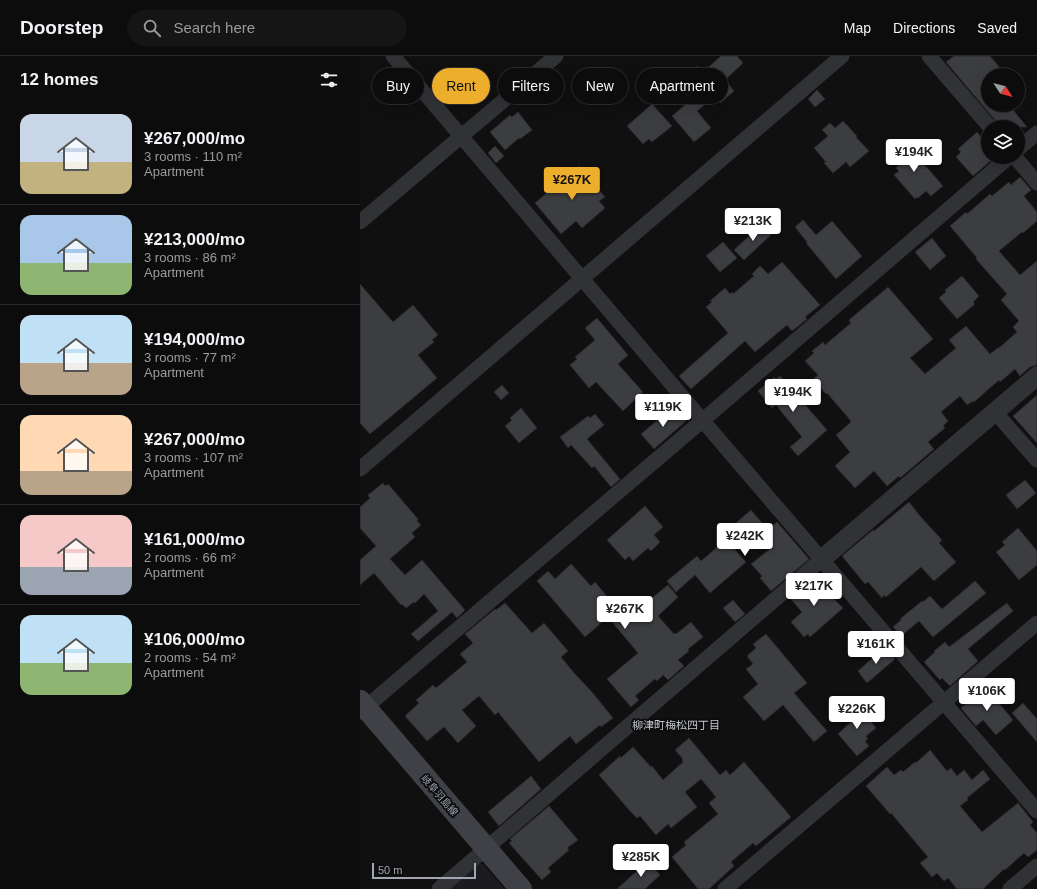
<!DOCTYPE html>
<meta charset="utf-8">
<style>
:root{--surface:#0c0c0d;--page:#151516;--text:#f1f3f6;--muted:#9a9b9d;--line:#2c2c2e;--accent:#edae2c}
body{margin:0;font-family:Helvetica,"Noto Sans JP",sans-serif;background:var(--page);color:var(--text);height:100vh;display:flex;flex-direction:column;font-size:15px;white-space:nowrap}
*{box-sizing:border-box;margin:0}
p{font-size:13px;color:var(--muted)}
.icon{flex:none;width:22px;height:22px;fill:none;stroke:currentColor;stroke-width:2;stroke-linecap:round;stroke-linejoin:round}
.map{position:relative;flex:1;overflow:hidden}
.side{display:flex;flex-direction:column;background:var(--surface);width:360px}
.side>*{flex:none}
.hud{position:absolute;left:12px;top:12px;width:380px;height:36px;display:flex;gap:8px}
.needle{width:26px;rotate:126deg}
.fabs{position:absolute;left:621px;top:12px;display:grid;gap:8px}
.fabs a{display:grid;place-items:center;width:44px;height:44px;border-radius:50%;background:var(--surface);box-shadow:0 4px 16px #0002,0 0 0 1px var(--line);font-size:20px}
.scale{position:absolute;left:12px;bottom:10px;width:104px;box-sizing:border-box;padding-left:4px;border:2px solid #a1a6b2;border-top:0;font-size:11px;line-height:14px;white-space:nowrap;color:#a1a6b2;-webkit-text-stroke:3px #0b0b0c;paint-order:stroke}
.price{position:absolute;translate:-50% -34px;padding:0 9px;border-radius:4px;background:#fff;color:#222;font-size:13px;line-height:26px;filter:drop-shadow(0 1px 2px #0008)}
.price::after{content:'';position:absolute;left:50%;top:24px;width:12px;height:9px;margin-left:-6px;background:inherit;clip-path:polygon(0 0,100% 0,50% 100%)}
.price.active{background:var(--accent);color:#111}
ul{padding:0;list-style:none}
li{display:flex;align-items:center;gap:12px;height:100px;padding:0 20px}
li+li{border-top:1px solid var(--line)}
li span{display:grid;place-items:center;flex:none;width:112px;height:80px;border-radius:12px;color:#555}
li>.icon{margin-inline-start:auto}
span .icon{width:48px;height:48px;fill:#fffc;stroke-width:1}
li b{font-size:17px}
h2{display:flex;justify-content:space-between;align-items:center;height:48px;padding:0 20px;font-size:17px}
.pill{padding:0 14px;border-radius:18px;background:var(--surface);box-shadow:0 4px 16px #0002,0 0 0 1px var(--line);font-size:14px;line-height:36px}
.pill.active{background:var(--accent);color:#111}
header{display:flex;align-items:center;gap:24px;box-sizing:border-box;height:56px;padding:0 20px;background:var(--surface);border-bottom:1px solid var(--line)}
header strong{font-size:19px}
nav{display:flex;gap:22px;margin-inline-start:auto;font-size:14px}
.search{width:280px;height:36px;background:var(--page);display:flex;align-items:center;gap:10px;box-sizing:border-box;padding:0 14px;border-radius:22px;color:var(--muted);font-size:15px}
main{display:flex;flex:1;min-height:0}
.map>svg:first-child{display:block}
</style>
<header>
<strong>Doorstep</strong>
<div class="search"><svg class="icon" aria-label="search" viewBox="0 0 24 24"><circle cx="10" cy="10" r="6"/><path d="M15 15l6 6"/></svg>Search here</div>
<nav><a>Map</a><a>Directions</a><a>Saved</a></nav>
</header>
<main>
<section class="side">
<h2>12 homes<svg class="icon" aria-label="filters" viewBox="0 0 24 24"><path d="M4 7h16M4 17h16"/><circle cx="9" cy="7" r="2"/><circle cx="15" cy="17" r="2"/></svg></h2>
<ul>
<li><span style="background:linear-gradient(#c9d6e8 60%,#c2b280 0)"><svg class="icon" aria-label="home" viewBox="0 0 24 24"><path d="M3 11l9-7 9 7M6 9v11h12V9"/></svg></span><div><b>¥267,000/mo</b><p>3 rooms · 110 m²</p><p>Apartment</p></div></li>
<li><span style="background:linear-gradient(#a9c7e8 60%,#8fb573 0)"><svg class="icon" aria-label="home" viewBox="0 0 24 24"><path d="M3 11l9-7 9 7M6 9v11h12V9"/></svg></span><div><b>¥213,000/mo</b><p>3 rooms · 86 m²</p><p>Apartment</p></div></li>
<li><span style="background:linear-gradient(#bfe0f5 60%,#b9a48a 0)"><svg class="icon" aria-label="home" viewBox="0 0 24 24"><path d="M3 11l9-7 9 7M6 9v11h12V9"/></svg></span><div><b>¥194,000/mo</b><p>3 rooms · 77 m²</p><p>Apartment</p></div></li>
<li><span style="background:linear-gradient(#ffd9b3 70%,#b9a48a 0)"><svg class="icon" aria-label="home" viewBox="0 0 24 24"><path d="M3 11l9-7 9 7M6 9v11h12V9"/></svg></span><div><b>¥267,000/mo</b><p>3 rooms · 107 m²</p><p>Apartment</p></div></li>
<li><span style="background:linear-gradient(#f6c9c9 65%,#9aa5b1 0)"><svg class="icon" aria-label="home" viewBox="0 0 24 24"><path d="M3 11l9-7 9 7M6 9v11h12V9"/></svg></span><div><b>¥161,000/mo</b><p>2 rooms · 66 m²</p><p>Apartment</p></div></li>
<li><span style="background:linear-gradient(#bfe0f5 60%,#8fb573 0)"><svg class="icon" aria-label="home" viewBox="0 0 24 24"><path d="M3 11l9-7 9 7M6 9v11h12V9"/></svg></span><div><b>¥106,000/mo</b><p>2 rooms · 54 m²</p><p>Apartment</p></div></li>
</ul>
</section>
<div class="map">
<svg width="677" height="833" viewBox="0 0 677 833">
<rect width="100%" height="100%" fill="#101011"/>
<path fill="#1c1c1e" d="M117 808H123L144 833H87Z"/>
<path fill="#3c3d41" stroke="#2a2a2d" d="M361 0H377L383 7 365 24 374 35 360 47 354 41 337 55 351 72 334 86 312 60 332 43 318 26 337 10 343 16Z
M594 0H630L646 19H628V49H649L667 71H641L586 6Z
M457 34 465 43 455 51 448 43Z
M292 48 312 70 292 86 289 83 283 88 267 70Z
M158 56 172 74 160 83 159 82 145 94 130 76 150 59 152 61Z
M483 65 497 80 496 81 509 95 490 111 486 106 473 117 464 107 466 106 454 92 468 80 462 74 470 67 475 72Z
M617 76 628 89V100L627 101H635L613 120 596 101 601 96 598 93Z
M543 84 583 130 571 140 566 135 558 142 557 141 555 143 534 119 539 115 536 112 541 107 531 95Z
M135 90 144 100 136 107 128 97Z
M219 110 245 141 239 145 245 152 222 172 216 165 201 178 175 147Z
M660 121 671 134 664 140 677 156V165L663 177 662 176 639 195 660 219 677 205V309L670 311 660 320 655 313 640 326 639 324 614 346 613 345 607 349 600 340 581 356 588 365 583 370 585 372 568 386 574 393 540 422 539 420 527 430 514 415 495 432 475 410 490 396 476 379 490 367V366L491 365 467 337 466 338 453 323 458 319 445 305 454 297 452 295 463 286 465 289 491 267 489 264 528 231 573 283 550 302 565 318 596 292 589 284 606 270 630 298 639 291V292L657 276 653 271 659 265 641 244 647 238 616 203 617 202 590 170 606 156 607 158 630 138 632 140 649 126 651 129Z
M443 164 456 179 472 165 502 200 476 223 446 187 447 186 435 171Z
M400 167 411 179 384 204 374 194 389 180 388 179Z
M572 182 586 200 570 214 555 196Z
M363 186 377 202 360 216 346 200Z
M422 206 460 249 445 261 447 263 432 275 427 269 395 296 385 285 331 333 319 320 368 277 346 251 352 246 350 245 365 232 370 238 372 236 373 238 394 220 392 218 400 210 408 218Z
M602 220 619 240 613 246 615 248 597 263 579 242 586 236 585 234Z
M0 228 33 266 53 249 78 279 72 284 74 286 58 299 77 322 10 378 0 367Z
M237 262 268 299 258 308 283 336 263 355 236 326 229 332 210 309 217 303 215 301 235 284 225 272Z
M420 320 467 374 438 400 430 391 442 381 416 349 412 352 398 335 414 321 416 323Z
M142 329 149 337 141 344 134 336Z
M677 339V387L653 360Z
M161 352 177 372 159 387 145 370 152 364 150 362Z
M316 353 326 365 294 393 281 378 310 354 312 356Z
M235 358 244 369 227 383 260 423 251 431 234 410 232 412 211 389 208 392 200 381 228 360 230 362Z
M665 424 676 437 657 453 646 439Z
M23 427 25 430 28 428 58 463 57 465 61 469 52 477 55 481 30 503 45 519 62 504 105 554 97 562 92 556 58 585 51 578 78 555 64 538 55 547 54 546 46 552 42 548 41 549 14 517 0 529V504L16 490 0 472V451L10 442 8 439Z
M549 446 560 460 582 484 579 487 596 506 574 525 561 511 526 541 524 539 522 542 508 526 505 528 482 500 513 474 514 475Z
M285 450 303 471 294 479 300 486 291 495 288 492 273 505 269 500 265 504 247 484Z
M391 454 408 474 417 466 449 503 411 535 400 522 402 520 391 508 410 493 395 477 375 494 386 506 350 537 335 519 316 536 307 525 337 500 341 505 369 481 365 476Z
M658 472 677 495V509L659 524 636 496 645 489 642 486Z
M211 508 231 530 235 526 266 563 308 529 318 541 298 560 314 578 315 577 316 578 331 566 343 581 328 593 329 595 318 604 324 610 308 624 303 619 297 625 295 623 275 640 279 644 271 651 247 623 278 597 248 561 225 581 177 525 188 515 195 523Z
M454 522 459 528 466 523 473 531 467 536 483 552 450 581 448 578 444 581 431 566 442 556 430 542Z
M615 525 626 537 573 581 559 565 541 580 533 571 541 564 540 563 562 545 563 546 570 540 582 553Z
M373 544 385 558 375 566 363 552Z
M145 547 172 577 184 567 208 595 201 601 215 618 232 636 253 662 241 671 240 669 216 688 210 680 179 706 138 656 135 659 119 640 102 654 116 670 98 687 84 671 67 685 45 660 59 647 56 644 73 629 76 632 107 606 100 598 113 587 105 578 135 553 136 554Z
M647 547 653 555 608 593 618 605 590 630 582 622 580 624 564 606 575 596 574 595 585 586 589 591Z
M406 578 447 627 434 637 467 675 454 686 423 649 404 665 383 641 398 628 386 613 393 608 387 600 396 592 393 588Z
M525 591 535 603 507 627 499 617H500L498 615Z
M627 633 653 664 636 679 623 664 616 670 601 652 618 638 619 640Z
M495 646 516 672 506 680 508 683 505 685 509 690 497 700 478 678 494 663 486 653Z
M663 647 677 663V686L652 657Z
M329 682 360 719 366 714 370 719 384 706 431 761 396 790 393 787 371 806 374 810 349 833H338L312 801 326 789 324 786 358 758 349 747 356 741 341 723 325 736 337 751 311 772 308 768 296 779 280 760 277 762 270 755 239 719 260 700 261 702 273 691 291 711 292 710 303 724 323 706 322 704 323 703 315 694Z
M570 694 587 715 591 712 597 720 604 714 612 724 623 714 630 723 607 742 608 744 600 750 622 776 658 747 673 766 670 769 677 777V794L668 801 664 797 645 814 644 813 623 833H597L588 822 584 825 577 817 572 821 560 807 568 801 531 757 530 758 506 730 527 711 534 719 541 714 543 716 555 706 556 707Z
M171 720 181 733 139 770 128 756Z
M189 750 218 784 207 792 209 794 188 812 191 816 182 824 149 787 152 785 150 783Z
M288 805 300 819 285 833H257Z"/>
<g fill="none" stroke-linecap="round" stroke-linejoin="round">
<path stroke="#313236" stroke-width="15" d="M33 0C137 121 240 243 343 365 454 495 566 624 677 755
M569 0 630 71
M658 93 677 77
M655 101 677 127
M0 166 196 0
M635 356 677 404
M0 413 482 0
M0 656 343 364 649 101
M79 833 462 503
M365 833 677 567
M650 833 677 810"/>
<path stroke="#313236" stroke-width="19" d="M462 503 677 320"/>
<path stroke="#3f4146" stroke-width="22" d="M0 645 161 833"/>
</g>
<g text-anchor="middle" stroke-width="3.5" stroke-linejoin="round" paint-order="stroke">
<g font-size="10" fill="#a1a6b2" stroke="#0b0b0c">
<text transform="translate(80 739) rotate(49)" y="4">岐阜羽島線</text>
</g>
<g font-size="11" fill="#c2c5ce" stroke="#0b0b0c">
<text x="316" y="673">柳津町梅松四丁目</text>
</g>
</g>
</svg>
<div class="fabs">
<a><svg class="needle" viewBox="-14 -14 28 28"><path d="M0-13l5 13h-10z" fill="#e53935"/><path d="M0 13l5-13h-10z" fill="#9a9b9d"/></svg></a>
<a><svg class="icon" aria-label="layers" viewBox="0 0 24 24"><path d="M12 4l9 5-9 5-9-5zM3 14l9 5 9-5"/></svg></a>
</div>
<div class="scale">50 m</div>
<b class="price" style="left:554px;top:117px">¥194K</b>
<b class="price active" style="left:212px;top:145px">¥267K</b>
<b class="price" style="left:393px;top:186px">¥213K</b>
<b class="price" style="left:433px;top:357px">¥194K</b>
<b class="price" style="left:303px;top:372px">¥119K</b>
<b class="price" style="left:385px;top:501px">¥242K</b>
<b class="price" style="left:454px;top:551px">¥217K</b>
<b class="price" style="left:265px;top:574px">¥267K</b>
<b class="price" style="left:516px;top:609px">¥161K</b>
<b class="price" style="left:627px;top:656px">¥106K</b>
<b class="price" style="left:497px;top:674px">¥226K</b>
<b class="price" style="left:281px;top:822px">¥285K</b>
<div class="hud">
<a class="pill">Buy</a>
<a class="pill active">Rent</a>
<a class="pill">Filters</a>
<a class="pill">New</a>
<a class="pill">Apartment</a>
</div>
</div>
</main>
